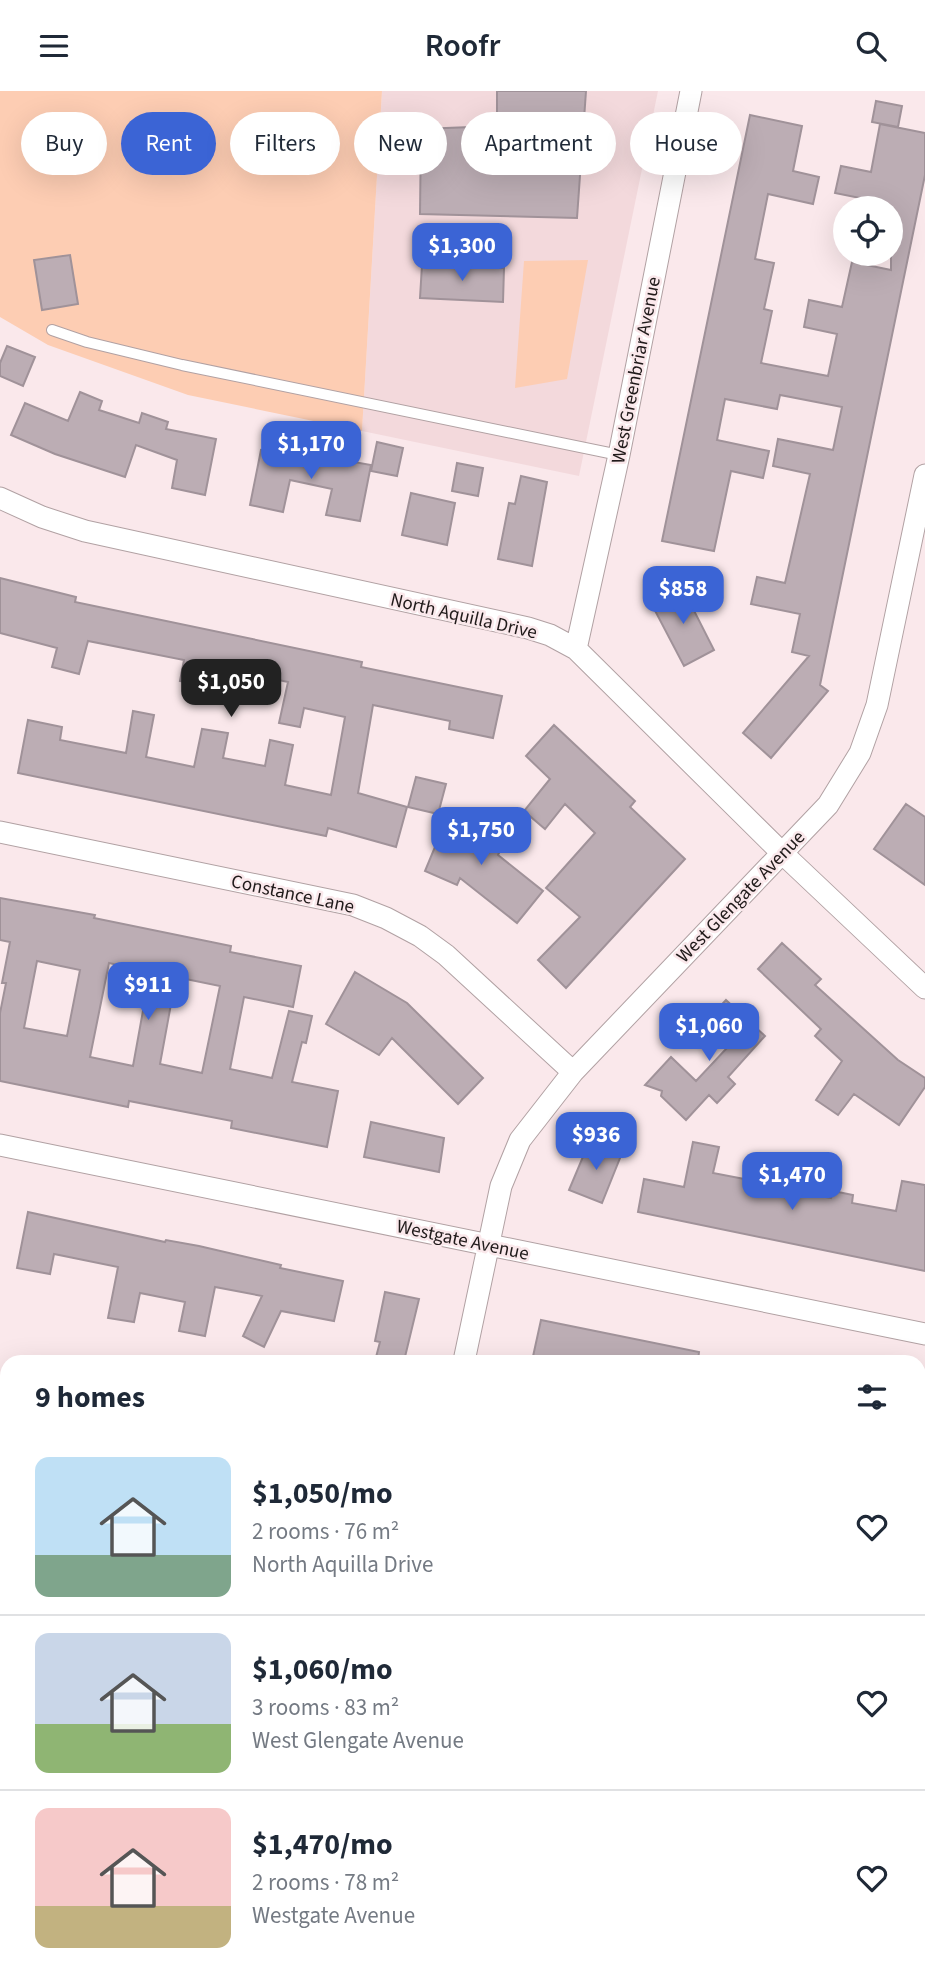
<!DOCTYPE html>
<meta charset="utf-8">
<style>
:root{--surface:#fff;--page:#f2f2f3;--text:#1f2937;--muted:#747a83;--line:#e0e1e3;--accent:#3b64d5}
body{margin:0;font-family:"Source Sans 3",sans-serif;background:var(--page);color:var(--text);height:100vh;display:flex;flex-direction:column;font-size:26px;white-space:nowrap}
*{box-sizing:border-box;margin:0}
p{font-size:23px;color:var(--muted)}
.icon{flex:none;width:38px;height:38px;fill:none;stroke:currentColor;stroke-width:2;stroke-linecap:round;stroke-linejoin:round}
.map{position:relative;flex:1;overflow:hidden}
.details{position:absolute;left:0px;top:1264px;width:926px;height:625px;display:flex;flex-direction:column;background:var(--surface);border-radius:21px 21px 0 0;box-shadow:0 7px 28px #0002}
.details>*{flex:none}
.banner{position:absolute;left:21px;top:21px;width:884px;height:63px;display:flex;gap:14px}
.fabs{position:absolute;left:833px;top:105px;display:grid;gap:14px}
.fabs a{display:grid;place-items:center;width:70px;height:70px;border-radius:50%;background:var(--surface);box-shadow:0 7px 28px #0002;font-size:35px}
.price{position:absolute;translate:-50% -60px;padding:0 16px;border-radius:14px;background:var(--accent);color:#fff;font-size:23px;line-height:46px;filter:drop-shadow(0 2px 4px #0008)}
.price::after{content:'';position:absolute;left:50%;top:42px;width:21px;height:16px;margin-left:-10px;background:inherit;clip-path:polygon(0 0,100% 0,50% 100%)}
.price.active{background:#222;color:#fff}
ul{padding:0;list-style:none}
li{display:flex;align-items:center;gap:21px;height:175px;padding:0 35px}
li+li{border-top:2px solid var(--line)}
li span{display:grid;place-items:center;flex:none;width:196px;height:140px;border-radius:14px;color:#555}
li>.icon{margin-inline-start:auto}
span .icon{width:84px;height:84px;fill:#fffc;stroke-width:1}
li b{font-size:30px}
h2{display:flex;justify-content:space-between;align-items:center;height:84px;padding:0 35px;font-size:30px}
.chip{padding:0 24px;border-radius:32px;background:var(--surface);box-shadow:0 7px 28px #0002;font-size:24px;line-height:63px}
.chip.active{background:var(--accent);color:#fff}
header{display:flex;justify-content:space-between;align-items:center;height:91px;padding:0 35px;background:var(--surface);font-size:32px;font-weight:600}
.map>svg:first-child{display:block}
</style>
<header><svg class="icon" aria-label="menu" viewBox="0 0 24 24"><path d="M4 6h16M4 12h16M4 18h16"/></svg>Roofr<svg class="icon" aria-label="search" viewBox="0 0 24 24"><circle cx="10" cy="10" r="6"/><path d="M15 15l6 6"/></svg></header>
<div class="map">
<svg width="925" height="1887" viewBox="0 0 925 1887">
<rect width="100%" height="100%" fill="#fae8eb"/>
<path fill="#f3d9dc" d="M382 0H658L579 385 362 340Z"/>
<path fill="#fdcdb3" d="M0 0H382L362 340 188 304 48 254 0 226Z
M588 169 567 288 515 297 524 170Z"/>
<path fill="#bcadb4" stroke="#a09299" stroke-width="2" fill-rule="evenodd" d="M497 0H586L577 127 420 123 421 38 497 35Z
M876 10 902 15 898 36 872 31Z
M750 24 802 35 793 80 819 86 813 113 768 103 755 168 774 172 764 218 772 220 761 272 828 285 837 243 804 236 809 209 842 216 852 171 891 179V117H884L885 112 835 102 841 75 871 81 880 33 925 42V84L820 594 828 600 771 667 743 642 809 565 792 561 800 523 751 513 757 486 785 492 810 383 773 375 778 348 833 359 842 316 780 304 777 318 725 308 717 349 769 360 763 387 731 380 714 460 662 450Z
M70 164 78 213 42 219 34 169Z
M422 174 504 177 503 211 420 207Z
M7 255 35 266 23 295 0 285V272Z
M80 301 102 310 99 319 139 332 142 322 168 331 166 338 216 348 205 404 172 397 177 369 136 354 125 386 55 363 11 344 25 312 68 330Z
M377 351 403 357 397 385 371 380Z
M291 356 321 362 320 365 371 374 360 430 326 424 332 398 290 389 283 421 250 414 261 359 289 365Z
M457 372 483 377 478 405 452 400Z
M521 385 547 391 532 475 498 468 509 412 515 413Z
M411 402 455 412 447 454 402 444Z
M0 487 76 506 75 511 362 571 361 576 502 605 493 647 449 638 450 630 373 614 358 702 407 716 396 756 328 737 326 745 18 682 28 629 62 636 60 649 126 662 133 620 154 624 146 666 194 676 202 638 228 642 223 667 265 675 270 649 293 654 285 694 331 704 345 626 304 617 300 636 279 632 288 591 217 576 213 597 180 590 184 569 88 550 79 583 52 576 57 557 0 542Z
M682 496 714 559 684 575 651 512Z
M554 634 635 710 630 716 685 768 566 897 538 869 580 826 546 797 595 742 565 713 545 738 524 720 550 688 526 665Z
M416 686 446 693 438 723 408 716Z
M906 713 925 726V794L874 758Z
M449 722 506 747 498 764 543 800 517 832 460 787 457 794 425 780Z
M0 807 95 824 94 827 231 855 230 861 301 875 293 916 244 906 230 978 272 987 289 920 312 925 306 952 302 951 292 991 338 1000 327 1056 231 1037 232 1030 129 1010 128 1016 0 990V922L6 892H2L10 851 0 849ZM37 870 80 879 67 945 24 937ZM109 872 150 881 133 975 90 966ZM176 886 220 895 202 982 160 973Z
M782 852 821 888 815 894 898 969 925 987V996L899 1034 854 1003 838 1024 816 1009 842 970 815 945 821 938 758 878Z
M355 881 407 912 483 987 458 1013 392 947 379 964 326 933Z
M726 909 765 945 728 986 735 993 717 1012 709 1004 686 1029 661 1005 662 1000 645 994 671 966 696 990 726 958 702 935Z
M371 1031 444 1047 439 1081 364 1066Z
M590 1049 622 1062 602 1112 569 1099Z
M693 1051 719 1056 713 1082 760 1091 764 1065 790 1070 785 1098 831 1107 833 1100 853 1104 852 1112 896 1120 902 1090 925 1094V1180L638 1121 644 1088 684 1096Z
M28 1121 165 1151 166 1149 199 1155 281 1174 280 1177 343 1190 334 1230 281 1220 264 1256 243 1245 262 1205 215 1196 205 1245 179 1240 185 1211 140 1202 134 1231 108 1227 118 1176 54 1163 50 1183 17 1177Z
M385 1201 419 1208 404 1270H375L380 1251 375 1250Z
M541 1229 699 1261 698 1270H532Z"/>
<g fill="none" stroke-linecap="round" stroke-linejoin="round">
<defs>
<path id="service" d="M52 239 87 251 182 274 619 364
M0 1456 7 1459
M0 1821 7 1831
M5 1887 13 1881"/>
<path id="minor" d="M0 407 42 426 85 440 528 537 550 544 576 558 781 761 925 897
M576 558 619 364 691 0
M0 741 353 814 386 827 420 845 446 864 573 981
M0 1054 925 1243
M464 1270 501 1095 520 1049 573 981 828 714 860 662 877 614 925 384"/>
</defs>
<use href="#service" stroke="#b1a1a3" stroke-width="12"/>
<use href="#minor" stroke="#b1a1a3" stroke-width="23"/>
<use href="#service" stroke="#fff" stroke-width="10"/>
<use href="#minor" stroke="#fff" stroke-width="21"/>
</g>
<g text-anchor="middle" stroke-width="5" stroke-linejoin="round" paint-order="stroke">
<g font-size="19" fill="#201a1a" stroke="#fae8eb">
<text transform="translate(635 279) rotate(-79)" y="7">West Greenbriar Avenue</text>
<text transform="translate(464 524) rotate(13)" y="7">North Aquilla Drive</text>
<text transform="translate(293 802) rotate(12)" y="7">Constance Lane</text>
<text transform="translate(740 805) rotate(-46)" y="7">West Glengate Avenue</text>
<text transform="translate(463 1148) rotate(12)" y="7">Westgate Avenue</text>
</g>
</g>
</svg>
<div class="fabs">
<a><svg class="icon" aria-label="locate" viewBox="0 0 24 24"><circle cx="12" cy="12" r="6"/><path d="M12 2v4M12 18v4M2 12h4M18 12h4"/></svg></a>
</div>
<b class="price" style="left:462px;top:192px">$1,300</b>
<b class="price" style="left:311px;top:390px">$1,170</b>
<b class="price" style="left:683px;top:535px">$858</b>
<b class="price active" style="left:231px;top:628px">$1,050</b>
<b class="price" style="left:481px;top:776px">$1,750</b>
<b class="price" style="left:148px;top:931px">$911</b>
<b class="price" style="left:709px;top:972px">$1,060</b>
<b class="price" style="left:596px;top:1081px">$936</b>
<b class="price" style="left:792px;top:1121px">$1,470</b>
<div class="banner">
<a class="chip">Buy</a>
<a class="chip active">Rent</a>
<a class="chip">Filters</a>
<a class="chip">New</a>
<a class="chip">Apartment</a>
<a class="chip">House</a>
</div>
<section class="details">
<h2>9 homes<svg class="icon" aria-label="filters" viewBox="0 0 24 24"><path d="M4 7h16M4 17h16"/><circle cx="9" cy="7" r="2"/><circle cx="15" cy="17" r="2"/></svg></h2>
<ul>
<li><span style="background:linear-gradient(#bfe0f5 70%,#7fa58c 0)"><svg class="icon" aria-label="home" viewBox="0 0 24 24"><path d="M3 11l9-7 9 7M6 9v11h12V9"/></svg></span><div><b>$1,050/mo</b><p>2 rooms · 76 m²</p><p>North Aquilla Drive</p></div><svg class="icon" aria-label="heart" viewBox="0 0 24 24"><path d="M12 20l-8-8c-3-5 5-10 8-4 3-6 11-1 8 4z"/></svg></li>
<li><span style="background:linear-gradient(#c9d6e8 65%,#8fb573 0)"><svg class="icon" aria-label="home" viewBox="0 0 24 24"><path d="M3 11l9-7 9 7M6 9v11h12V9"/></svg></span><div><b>$1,060/mo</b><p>3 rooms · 83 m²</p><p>West Glengate Avenue</p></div><svg class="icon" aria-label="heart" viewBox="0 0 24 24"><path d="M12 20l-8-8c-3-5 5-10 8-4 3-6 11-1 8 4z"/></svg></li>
<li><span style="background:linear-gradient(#f6c9c9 70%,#c2b280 0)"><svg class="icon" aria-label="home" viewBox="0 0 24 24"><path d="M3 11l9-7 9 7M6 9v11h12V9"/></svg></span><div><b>$1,470/mo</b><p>2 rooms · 78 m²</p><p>Westgate Avenue</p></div><svg class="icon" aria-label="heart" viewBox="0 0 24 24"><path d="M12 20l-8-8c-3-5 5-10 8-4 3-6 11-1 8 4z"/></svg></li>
</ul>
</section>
</div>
